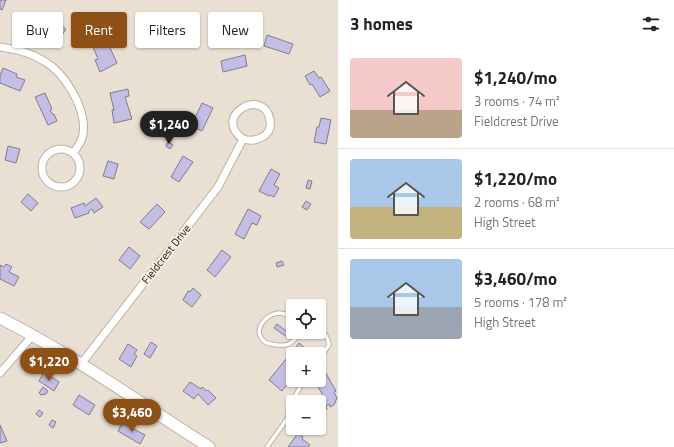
<!DOCTYPE html>
<meta charset="utf-8">
<style>
:root{--surface:#fff;--page:#f6f6f6;--text:#222;--muted:#767676;--line:#e0e0e0;--accent:#8f5016}
body{margin:0;font-family:"Titillium Web",sans-serif;background:var(--page);color:var(--text);height:100vh;display:flex;flex-direction:column;font-size:15px;white-space:nowrap}
*{box-sizing:border-box;margin:0}
p{font-size:13px;color:var(--muted)}
.icon{flex:none;width:22px;height:22px;fill:none;stroke:currentColor;stroke-width:2;stroke-linecap:round;stroke-linejoin:round}
.map{position:relative;flex:1;overflow:hidden}
.side{display:flex;flex-direction:column;background:var(--surface);width:336px}
.side>*{flex:none}
.banner{position:absolute;left:12px;top:12px;width:266px;height:36px;display:flex;gap:8px}
.tools{position:absolute;left:286px;top:299px;display:grid;gap:8px}
.tools a{display:grid;place-items:center;width:40px;height:40px;border-radius:4px;background:var(--surface);box-shadow:0 1px 3px #0004;font-size:20px}
.price{position:absolute;translate:-50% -34px;padding:0 9px;border-radius:14px;background:var(--accent);color:#fff;font-size:13px;line-height:26px;filter:drop-shadow(0 1px 2px #0008)}
.price::after{content:'';position:absolute;left:50%;top:24px;width:12px;height:9px;margin-left:-6px;background:inherit;clip-path:polygon(0 0,100% 0,50% 100%)}
.price.on{background:#222;color:#fff}
ul{padding:0;list-style:none}
li{display:flex;align-items:center;gap:12px;height:100px;padding:0 12px}
li+li{border-top:1px solid var(--line)}
li span{display:grid;place-items:center;flex:none;width:112px;height:80px;border-radius:4px;color:#555}
li>.icon{margin-inline-start:auto}
span .icon{width:48px;height:48px;fill:#fffc;stroke-width:1}
li b{font-size:17px}
h2{display:flex;justify-content:space-between;align-items:center;height:48px;padding:0 12px;font-size:17px}
.tag{padding:0 14px;border-radius:4px;background:var(--surface);box-shadow:0 1px 3px #0004;font-size:14px;line-height:36px}
.tag.on{background:var(--accent);color:#fff}
main{display:flex;flex:1;min-height:0}
.map>svg:first-child{display:block}
</style>
<main>
<div class="map">
<svg width="338" height="447" viewBox="0 0 338 447">
<rect width="100%" height="100%" fill="#e9e0d3"/>
<path fill="#c4bee5" stroke="#7f7d8a" d="M0 0H6L2 10 0 9Z
M54 21 66 29 60 38 48 31Z
M267 35 293 44 289 54 264 46Z
M105 37 117 63 100 72 95 60 98 59 93 47 96 46 94 42Z
M245 55 247 66 223 72 221 61Z
M3 68 17 74 16 77 25 80 20 91 0 83V76Z
M314 71 319 78 321 77 330 91 320 97 312 84 310 85 305 76Z
M128 89 129 96 125 97 132 119 114 123 112 110H114L110 93Z
M45 93 52 109 50 110 52 114H54L57 121 48 125 35 97Z
M202 103 213 108 202 131 191 126Z
M321 118 331 120 326 144 314 142 317 127H319Z
M168 142 173 145 170 149 166 146Z
M8 146 20 149 16 163 5 160Z
M183 156 193 162 179 182 171 177Z
M108 161 118 164 114 179 103 176Z
M271 169 280 174 274 185 279 188 274 197 270 195 269 196 259 191Z
M308 180 312 181 310 189 306 188Z
M28 194 38 203 31 211 21 202Z
M96 198 103 207 94 213 92 209 88 212 89 213 75 218 71 208 84 203 85 206Z
M306 201 311 204 307 210 302 207Z
M157 204 165 212 149 229 140 222Z
M248 209 261 216 257 225 252 223 244 239 235 234Z
M129 247 140 256 130 269 119 260Z
M222 250 231 257 215 277 207 270Z
M282 261 284 265 277 267 276 263Z
M6 264 12 267 9 272 19 277 14 286 0 279V265L4 267Z
M193 288 201 295 192 307 183 300 188 291 190 292Z
M277 324 290 334 287 337 274 328Z
M151 342 157 346 150 358 144 354Z
M299 343 312 354H293V377L282 391 269 380Z
M128 344 137 350 134 354 137 356 131 367 119 359Z
M324 370 336 391 334 392 337 398 334 405 330 407 329 404 326 406 327 409 319 413V403L325 399 317 385 319 384 317 380H319V373Z
M44 372 59 382 54 391 39 381Z
M190 382 201 389 202 387 207 391 208 390 216 398 208 405 198 394 194 399 183 391Z
M43 387 48 391 46 394 41 395 39 393Z
M79 395 95 405 89 415 73 405Z
M39 410 43 413 40 417 36 414Z
M52 420 56 422 53 428 49 425Z
M122 423 145 435 140 444 118 431Z
M0 425 7 441 0 443Z
M298 433 303 437 302 439 310 445 308 447H288Z"/>
<g fill="none" stroke-linecap="round" stroke-linejoin="round">
<defs>
<path id="lane" d="M293 316C288 315 283 313 278 313 265 315 251 331 265 342 268 344 273 344 277 345 281 345 285 346 289 344 294 341 298 336 303 332
M319 329C325 332 328 338 329 345L319 359
M267 447 287 419 295 396 304 380"/>
<path id="street" d="M0 47C15 49 31 53 44 61 65 73 87 109 83 134 82 141 78 147 73 153
M42 168a19 19 0 1 1 38 0a19 19 0 1 1-38 0Z
M81 364 218 187 243 139C256 143 273 136 270 120 264 86 211 116 243 139
M0 373 33 335"/>
<path id="secondary" d="M0 318C73 355 140 403 209 447"/>
</defs>
<use href="#lane" stroke="#bab2a5" stroke-width="5.5"/>
<use href="#street" stroke="#bab2a5" stroke-width="9"/>
<use href="#secondary" stroke="#bab2a5" stroke-width="13"/>
<use href="#lane" stroke="#fff" stroke-width="3.5"/>
<use href="#street" stroke="#fff" stroke-width="7"/>
<use href="#secondary" stroke="#fff" stroke-width="11"/>
</g>
<g text-anchor="middle" stroke-width="4" stroke-linejoin="round" paint-order="stroke">
<g font-size="11" fill="#171410" stroke="#f6ede0">
<text transform="translate(166 254) rotate(-52)" y="4">Fieldcrest Drive</text>
</g>
</g>
</svg>
<div class="tools">
<a><svg class="icon" aria-label="locate" viewBox="0 0 24 24"><circle cx="12" cy="12" r="6"/><path d="M12 2v4M12 18v4M2 12h4M18 12h4"/></svg></a>
<a>+</a>
<a>−</a>
</div>
<b class="price on" style="left:169px;top:145px">$1,240</b>
<b class="price" style="left:49px;top:382px">$1,220</b>
<b class="price" style="left:132px;top:433px">$3,460</b>
<div class="banner">
<a class="tag">Buy</a>
<a class="tag on">Rent</a>
<a class="tag">Filters</a>
<a class="tag">New</a>
</div>
</div>
<section class="side">
<h2>3 homes<svg class="icon" aria-label="filters" viewBox="0 0 24 24"><path d="M4 7h16M4 17h16"/><circle cx="9" cy="7" r="2"/><circle cx="15" cy="17" r="2"/></svg></h2>
<ul>
<li><span style="background:linear-gradient(#f6c9c9 65%,#b9a48a 0)"><svg class="icon" aria-label="home" viewBox="0 0 24 24"><path d="M3 11l9-7 9 7M6 9v11h12V9"/></svg></span><div><b>$1,240/mo</b><p>3 rooms · 74 m²</p><p>Fieldcrest Drive</p></div></li>
<li><span style="background:linear-gradient(#a9c7e8 60%,#c2b280 0)"><svg class="icon" aria-label="home" viewBox="0 0 24 24"><path d="M3 11l9-7 9 7M6 9v11h12V9"/></svg></span><div><b>$1,220/mo</b><p>2 rooms · 68 m²</p><p>High Street</p></div></li>
<li><span style="background:linear-gradient(#a9c7e8 60%,#9aa5b1 0)"><svg class="icon" aria-label="home" viewBox="0 0 24 24"><path d="M3 11l9-7 9 7M6 9v11h12V9"/></svg></span><div><b>$3,460/mo</b><p>5 rooms · 178 m²</p><p>High Street</p></div></li>
</ul>
</section>
</main>
